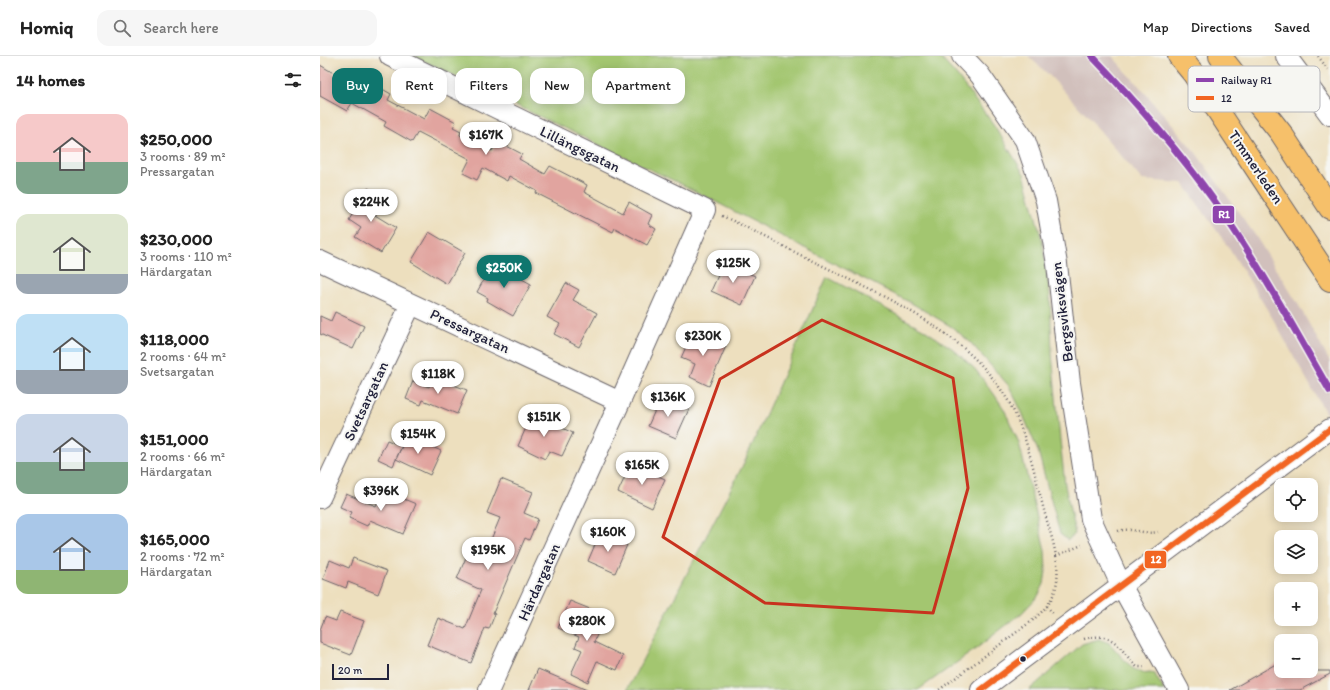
<!DOCTYPE html>
<meta charset="utf-8">
<style>
:root{--surface:#fff;--page:#f6f6f6;--text:#222;--muted:#767676;--line:#e0e0e0;--accent:#0f766e}
body{margin:0;font-family:Itim,sans-serif;background:var(--page);color:var(--text);height:100vh;display:flex;flex-direction:column;font-size:15px;white-space:nowrap}
*{box-sizing:border-box;margin:0}
p{font-size:13px;color:var(--muted)}
.icon{flex:none;width:22px;height:22px;fill:none;stroke:currentColor;stroke-width:2;stroke-linecap:round;stroke-linejoin:round}
.map{position:relative;flex:1;overflow:hidden}
.drawer{display:flex;flex-direction:column;background:var(--surface);width:320px}
.drawer>*{flex:none}
.hud{position:absolute;left:12px;top:12px;width:380px;height:36px;display:flex;gap:8px}
.tools{position:absolute;left:954px;top:422px;display:grid;gap:8px}
.tools a{display:grid;place-items:center;width:44px;height:44px;border-radius:8px;background:var(--surface);box-shadow:0 2px 10px #0003;font-size:20px}
.scale{position:absolute;left:12px;bottom:10px;width:57px;box-sizing:border-box;padding-left:4px;border:2px solid #22223b;border-top:0;font-size:11px;line-height:14px;white-space:nowrap;color:#22223b;-webkit-text-stroke:3px #f6f6f2;paint-order:stroke}
.price{position:absolute;translate:-50% -34px;padding:0 9px;border-radius:14px;background:#fff;color:#222;font-size:13px;line-height:26px;filter:drop-shadow(0 1px 2px #0008)}
.price::after{content:'';position:absolute;left:50%;top:24px;width:12px;height:9px;margin-left:-6px;background:inherit;clip-path:polygon(0 0,100% 0,50% 100%)}
.price.active{background:var(--accent);color:#fff}
ul{padding:0;list-style:none}
li{display:flex;align-items:center;gap:12px;height:100px;padding:0 16px}
li span{display:grid;place-items:center;flex:none;width:112px;height:80px;border-radius:12px;color:#555}
li>.icon{margin-inline-start:auto}
span .icon{width:48px;height:48px;fill:#fffc;stroke-width:1}
li b{font-size:17px}
h2{display:flex;justify-content:space-between;align-items:center;height:48px;padding:0 16px;font-size:17px}
.chip{padding:0 14px;border-radius:12px;background:var(--surface);box-shadow:0 2px 10px #0003;font-size:14px;line-height:36px}
.chip.active{background:var(--accent);color:#fff}
header{display:flex;align-items:center;gap:24px;box-sizing:border-box;height:56px;padding:0 20px;background:var(--surface);border-bottom:1px solid var(--line)}
header strong{font-size:19px}
nav{display:flex;gap:22px;margin-inline-start:auto;font-size:14px}
.search{width:280px;height:36px;background:var(--page);display:flex;align-items:center;gap:10px;box-sizing:border-box;padding:0 14px;border-radius:12px;color:var(--muted);font-size:15px}
main{display:flex;flex:1;min-height:0}
.map>svg:first-child{display:block}
</style>
<header>
<strong>Homiq</strong>
<div class="search"><svg class="icon" aria-label="search" viewBox="0 0 24 24"><circle cx="10" cy="10" r="6"/><path d="M15 15l6 6"/></svg>Search here</div>
<nav><a>Map</a><a>Directions</a><a>Saved</a></nav>
</header>
<main>
<section class="drawer">
<h2>14 homes<svg class="icon" aria-label="filters" viewBox="0 0 24 24"><path d="M4 7h16M4 17h16"/><circle cx="9" cy="7" r="2"/><circle cx="15" cy="17" r="2"/></svg></h2>
<ul>
<li><span style="background:linear-gradient(#f6c9c9 60%,#7fa58c 0)"><svg class="icon" aria-label="home" viewBox="0 0 24 24"><path d="M3 11l9-7 9 7M6 9v11h12V9"/></svg></span><div><b>$250,000</b><p>3 rooms · 89 m²</p><p>Pressargatan</p></div></li>
<li><span style="background:linear-gradient(#dfe7d0 75%,#9aa5b1 0)"><svg class="icon" aria-label="home" viewBox="0 0 24 24"><path d="M3 11l9-7 9 7M6 9v11h12V9"/></svg></span><div><b>$230,000</b><p>3 rooms · 110 m²</p><p>Härdargatan</p></div></li>
<li><span style="background:linear-gradient(#bfe0f5 70%,#9aa5b1 0)"><svg class="icon" aria-label="home" viewBox="0 0 24 24"><path d="M3 11l9-7 9 7M6 9v11h12V9"/></svg></span><div><b>$118,000</b><p>2 rooms · 64 m²</p><p>Svetsargatan</p></div></li>
<li><span style="background:linear-gradient(#c9d6e8 60%,#7fa58c 0)"><svg class="icon" aria-label="home" viewBox="0 0 24 24"><path d="M3 11l9-7 9 7M6 9v11h12V9"/></svg></span><div><b>$151,000</b><p>2 rooms · 66 m²</p><p>Härdargatan</p></div></li>
<li><span style="background:linear-gradient(#a9c7e8 70%,#8fb573 0)"><svg class="icon" aria-label="home" viewBox="0 0 24 24"><path d="M3 11l9-7 9 7M6 9v11h12V9"/></svg></span><div><b>$165,000</b><p>2 rooms · 72 m²</p><p>Härdargatan</p></div></li>
</ul>
</section>
<div class="map">
<svg width="1010" height="634" viewBox="0 0 1010 634">
<rect width="100%" height="100%" fill="#f6f6f2"/>
<filter id="ink" filterUnits="userSpaceOnUse"><feTurbulence type="fractalNoise" baseFrequency=".025" numOctaves="2"/><feDisplacementMap in="SourceGraphic" scale="8" xChannelSelector="R" yChannelSelector="G"/><feConvolveMatrix kernelMatrix="1 2 1 2 8 2 1 2 1" color-interpolation-filters="sRGB"/></filter>
<filter id="wash" filterUnits="userSpaceOnUse"><feTurbulence type="fractalNoise" baseFrequency=".012" numOctaves="4" result="noise"/><feDisplacementMap in="SourceGraphic" scale="16" xChannelSelector="R" yChannelSelector="G"/><feGaussianBlur stdDeviation="0.9" result="paint"/><feColorMatrix in="noise" values="0 0 0 0 0 0 0 0 0 0 0 0 0 0 0 0 0 1.4 0 .05"/><feComposite in="paint" operator="in"/></filter>
<g filter="url(#wash)">
<rect width="100%" height="100%" fill="#eddfbe"/>
<path fill="#d1c0bc" d="M708 0H792L820 31 876 97 935 179 978 248 1010 306V365L953 263 911 195 863 127 822 124 769 62 729 19Z"/>
<path fill="#a3c66f" stroke="#627455" d="M93 0H619L637 20 674 69 704 118 722 184 730 240 732 298 740 384 745 429 755 478 748 484 740 478 718 395 701 354 689 330 650 286 632 271 593 248 367 131Z
M507 221 603 273 633 293 655 313 674 338 684 353 699 387 725 494 726 515 724 528 718 540 702 557 653 595 598 634H307L425 405Z
M779 583 789 587 812 612 822 617 830 616 834 617 844 634H709L762 588Z"/>
<g id="blocks">
<path fill="#e1a49f" d="M0 9 27 25 28 23 41 31 45 23 71 38 68 44 104 63 110 52 136 66 133 71 141 75 140 79 172 95 177 85 202 98 199 103 225 118 230 110 267 129 264 136 303 157 309 146 332 159 328 168 336 173 327 189 295 172 293 176 216 137 217 135 189 120 187 125 163 112 157 124 143 117 150 103 98 76 92 86 64 70 66 66 32 47 27 55 0 40Z
M48 132 60 139 50 156 76 172 61 197 35 181 41 172 29 164Z
M109 176 145 197 127 228 91 206Z
M404 206 435 220 422 249 391 235Z
M173 207 211 228 193 260 167 245 168 242 157 236Z
M246 227 259 234 253 244 277 257 259 291 234 278 240 268 227 261Z
M15 256 44 270 33 293 0 278V260L11 265Z
M373 275 406 290 389 330 370 321 375 308 361 302Z
M113 321 147 334 137 358 103 344 101 349 86 343 93 325 109 331Z
M341 341 369 353 356 382 328 370Z
M212 358 253 377 242 400 229 395 225 403 198 390Z
M87 379 121 395 110 419 76 403Z
M67 384 82 390 73 410 58 403Z
M311 408 345 423 332 452 298 436Z
M181 423 213 436 204 457 218 463 209 484 205 482 173 557 175 558 169 573 165 572 151 607 107 589 118 562 145 573 161 534 137 523 152 487 167 493 180 462 167 457Z
M26 438 56 450 60 441 71 446 74 439 96 448 83 478 50 464 47 470 29 462 32 456 20 451Z
M280 477 307 489 295 517 268 505Z
M33 502 67 515 58 538 28 526 26 532 3 523 10 504 29 512Z
M250 545 275 555 269 570 279 574 274 586 303 600 297 614 277 605 268 626 251 618 262 594 255 591 259 581 238 572Z
M20 556 44 565 31 599 0 587V574L5 561 16 565Z
M961 605V615H1010V618L980 634H910Z
M218 613 267 634H209Z"/>
</g>
</g>
<g filter="url(#ink)">
<use href="#blocks" fill-opacity="0" stroke="#696469" stroke-width="1"/>
<g fill="none" stroke-linecap="round" stroke-linejoin="round">
<defs>
<path id="minor" d="M70 0 385 154 300 346 169 634
M642 0 660 19 705 84 726 145 737 208 750 327 771 463 801 529 859 634
M966 0 1010 59
M0 205 300 346
M0 442 91 248
M661 634 1010 373"/>
<path id="major" d="M859 0 873 17 1010 224
M900 0 961 77 1010 152"/>
</defs>
<use href="#minor" stroke="#696469" stroke-width="22"/>
<use href="#major" stroke="#696469" stroke-width="24"/>
<path stroke="#696469" stroke-width="2.5" stroke-dasharray="1 3" stroke-linecap="butt" d="M998 0 1010 16
M402 160C436 175 469 194 503 210 572 245 650 277 690 348 708 381 715 421 725 458 733 487 748 524 726 551 723 555 718 559 713 564L619 634
M798 475C811 471 825 479 838 476
M736 500 762 489
M727 550 733 558
M764 583C795 574 798 592 817 611H824"/>
<use href="#minor" stroke="#fff" stroke-width="20"/>
<use href="#major" stroke="#f6c06b" stroke-width="22"/>
<defs>
<path id="bus-1" d="M661 634 1010 373"/>
</defs>
<use href="#bus-1" stroke="#f6f6f2" stroke-width="9"/>
<use href="#bus-1" stroke="#f26522" stroke-width="6"/>
<defs>
<path id="rail-1" d="M772 0C816 46 858 94 895 146 938 206 973 271 1010 335"/>
</defs>
<use href="#rail-1" stroke="#f6f6f2" stroke-width="10"/>
<use href="#rail-1" stroke="#8e44ad" stroke-width="7"/>
</g>
</g>
<path fill="none" stroke="#c8321e" stroke-width="3" stroke-linejoin="round" d="M502 264 633 322 648 432 613 557 445 547 343 481 400 323Z"/>
<circle fill="#22223b" stroke="#f6f6f2" stroke-width="1.5" cx="703" cy="603" r="3.5"/>
<g text-anchor="middle" stroke-width="4" stroke-linejoin="round" paint-order="stroke">
<g font-size="15" fill="#22223b" stroke="#f6f6f2">
<text transform="translate(260 93) rotate(26)" y="5">Lillängsgatan</text>
<text transform="translate(936 111) rotate(56)" y="5">Timmerleden</text>
<text transform="translate(742 256) rotate(-97)" y="5">Bergsviksvägen</text>
<text transform="translate(150 275) rotate(25)" y="5">Pressargatan</text>
<text transform="translate(46 345) rotate(-65)" y="5">Svetsargatan</text>
<text transform="translate(219 526) rotate(-66)" y="5">Härdargatan</text>
</g>
</g>
<rect x="868" y="10" width="132" height="46" rx="6" fill="#f6f6f2" stroke="#b6b6bb" stroke-width="1"/>
<rect x="876" y="22" width="18" height="4" fill="#8e44ad"/>
<rect x="876" y="40" width="18" height="4" fill="#f26522"/>
<g font-size="11" fill="#22223b">
<text x="901" y="28">Railway R1</text>
<text x="901" y="46">12</text>
</g>
<g stroke="#f6f6f2" stroke-width="1.5">
<rect x="892" y="149" width="23" height="19" rx="4" fill="#8e44ad"/>
<rect x="824" y="494" width="23" height="19" rx="4" fill="#f26522"/>
</g>
<g font-size="11" text-anchor="middle" font-weight="bold" fill="#fff">
<text x="904" y="162">R1</text>
<text x="836" y="507">12</text>
</g>
</svg>
<div class="tools">
<a><svg class="icon" aria-label="locate" viewBox="0 0 24 24"><circle cx="12" cy="12" r="6"/><path d="M12 2v4M12 18v4M2 12h4M18 12h4"/></svg></a>
<a><svg class="icon" aria-label="layers" viewBox="0 0 24 24"><path d="M12 4l9 5-9 5-9-5zM3 14l9 5 9-5"/></svg></a>
<a>+</a>
<a>−</a>
</div>
<div class="scale">20 m</div>
<b class="price" style="left:166px;top:100px">$167K</b>
<b class="price" style="left:51px;top:167px">$224K</b>
<b class="price" style="left:413px;top:228px">$125K</b>
<b class="price active" style="left:184px;top:233px">$250K</b>
<b class="price" style="left:383px;top:301px">$230K</b>
<b class="price" style="left:118px;top:339px">$118K</b>
<b class="price" style="left:348px;top:362px">$136K</b>
<b class="price" style="left:224px;top:382px">$151K</b>
<b class="price" style="left:98px;top:399px">$154K</b>
<b class="price" style="left:322px;top:430px">$165K</b>
<b class="price" style="left:61px;top:456px">$396K</b>
<b class="price" style="left:288px;top:497px">$160K</b>
<b class="price" style="left:168px;top:515px">$195K</b>
<b class="price" style="left:267px;top:586px">$280K</b>
<div class="hud">
<a class="chip active">Buy</a>
<a class="chip">Rent</a>
<a class="chip">Filters</a>
<a class="chip">New</a>
<a class="chip">Apartment</a>
</div>
</div>
</main>
